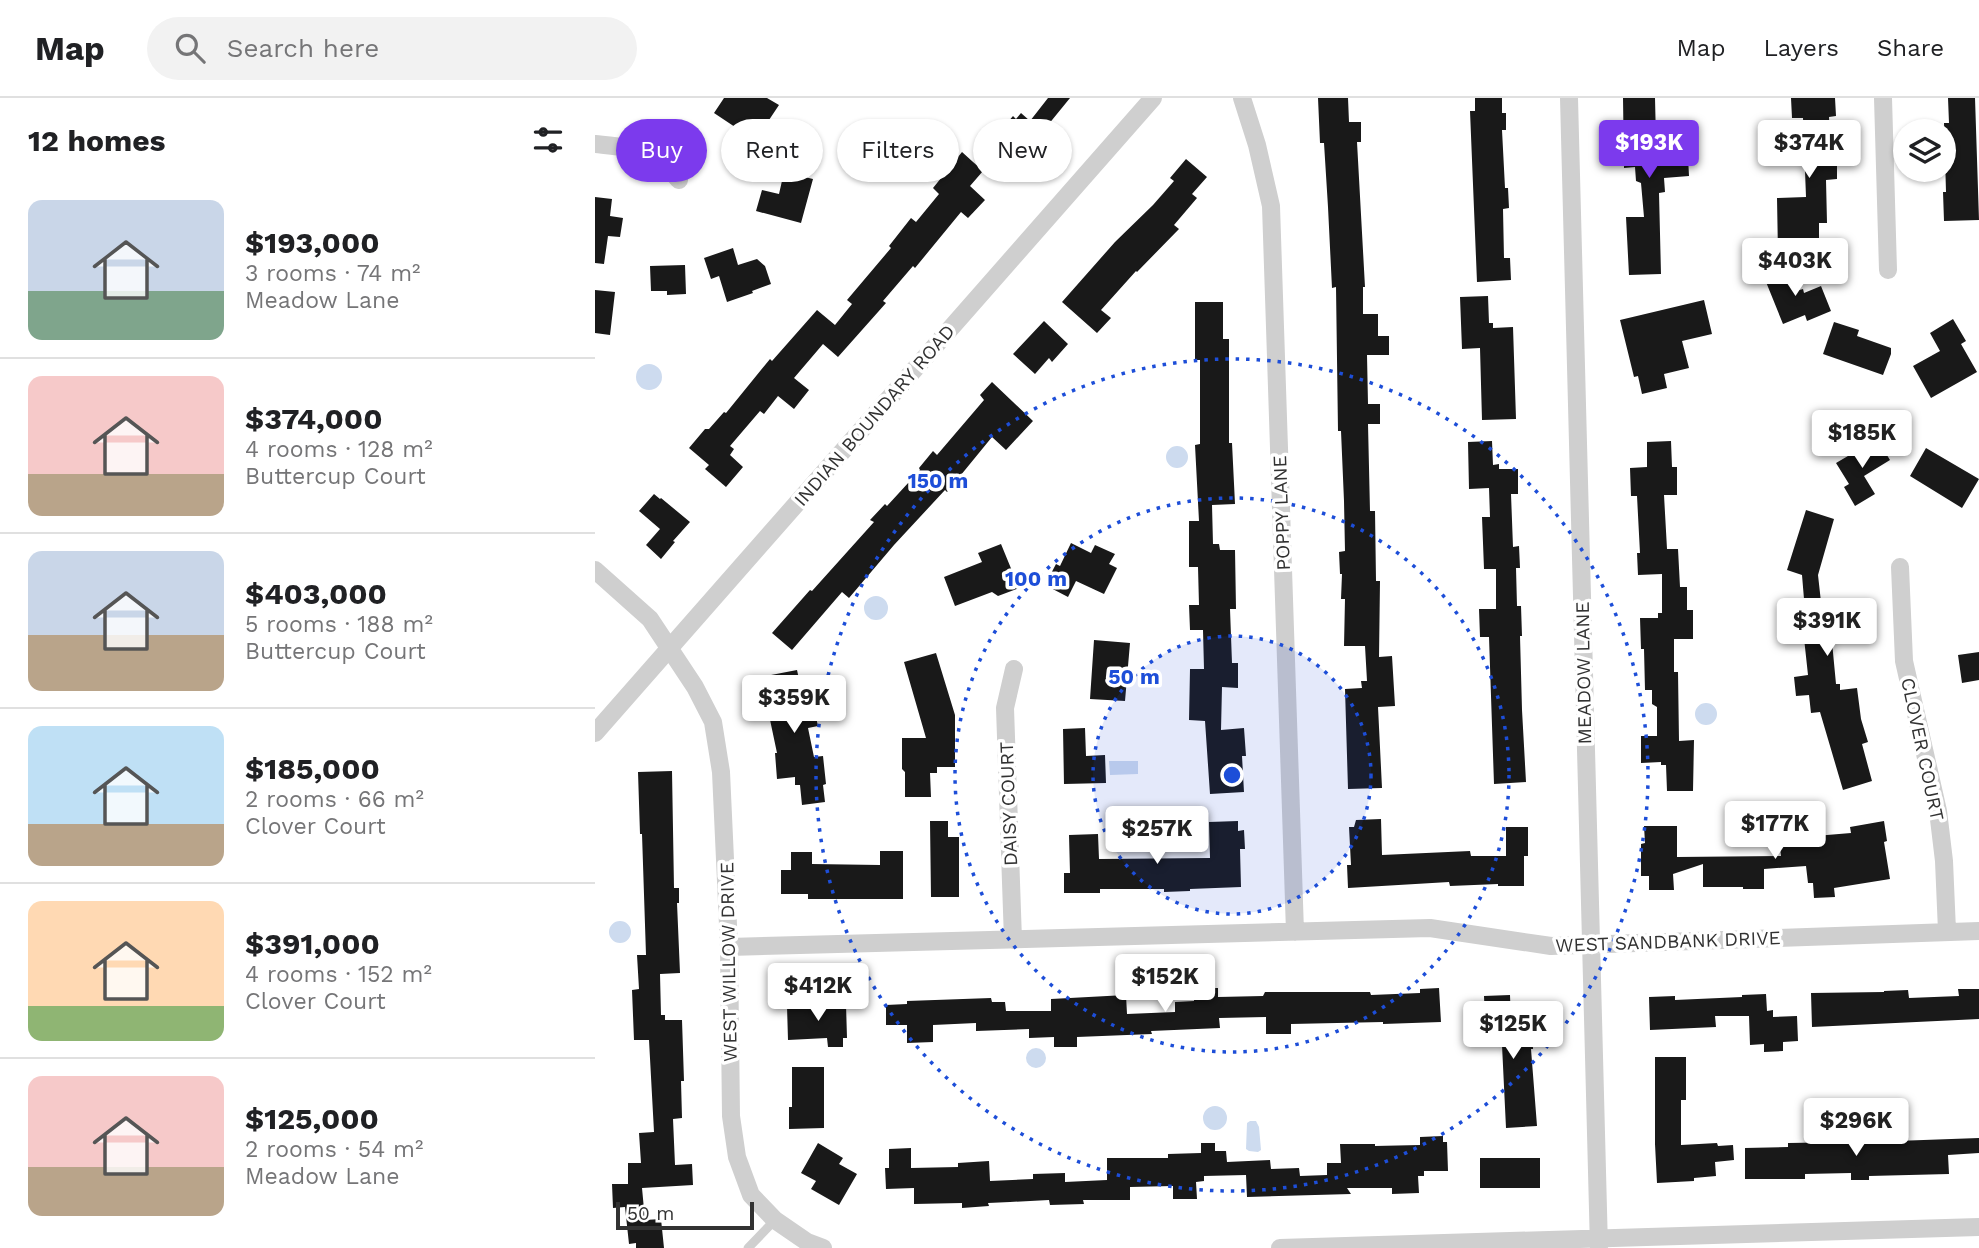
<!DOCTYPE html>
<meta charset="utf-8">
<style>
:root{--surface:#fff;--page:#f2f2f2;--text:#202124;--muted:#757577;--line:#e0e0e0;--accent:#7c3aed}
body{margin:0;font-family:"Work Sans",sans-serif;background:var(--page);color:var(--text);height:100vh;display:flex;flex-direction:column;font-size:26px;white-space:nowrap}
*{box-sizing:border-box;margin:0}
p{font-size:23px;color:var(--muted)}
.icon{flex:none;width:38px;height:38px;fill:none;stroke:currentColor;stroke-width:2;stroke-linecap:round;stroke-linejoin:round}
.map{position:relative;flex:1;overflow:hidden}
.panel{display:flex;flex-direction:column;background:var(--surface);width:595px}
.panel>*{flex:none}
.hud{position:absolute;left:21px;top:21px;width:665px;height:63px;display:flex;gap:14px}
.tools{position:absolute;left:1298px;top:21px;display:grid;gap:14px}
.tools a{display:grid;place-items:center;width:63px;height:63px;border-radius:50%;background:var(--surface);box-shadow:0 2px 5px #0004;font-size:35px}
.scale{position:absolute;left:21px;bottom:18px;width:138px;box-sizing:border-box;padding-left:7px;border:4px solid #323232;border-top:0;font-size:19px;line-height:24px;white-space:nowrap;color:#323232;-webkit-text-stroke:5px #fff;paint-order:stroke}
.price{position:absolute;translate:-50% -60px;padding:0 16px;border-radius:7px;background:#fff;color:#222;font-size:23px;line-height:46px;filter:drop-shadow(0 2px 4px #0008)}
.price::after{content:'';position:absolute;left:50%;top:42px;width:21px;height:16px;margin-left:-10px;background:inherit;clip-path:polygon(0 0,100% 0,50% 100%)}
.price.current{background:var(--accent);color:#fff}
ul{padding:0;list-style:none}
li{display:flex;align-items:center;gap:21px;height:175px;padding:0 28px}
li+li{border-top:2px solid var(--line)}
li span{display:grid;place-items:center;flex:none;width:196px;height:140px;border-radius:14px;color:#555}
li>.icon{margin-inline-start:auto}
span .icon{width:84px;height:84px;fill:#fffc;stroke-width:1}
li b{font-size:30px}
h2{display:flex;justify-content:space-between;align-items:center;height:84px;padding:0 28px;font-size:30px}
.chip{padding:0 24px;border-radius:32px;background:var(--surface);box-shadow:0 2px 5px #0004;font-size:24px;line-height:63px}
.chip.current{background:var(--accent);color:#fff}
header{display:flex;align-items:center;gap:42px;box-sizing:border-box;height:98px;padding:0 35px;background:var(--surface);border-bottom:2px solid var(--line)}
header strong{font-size:33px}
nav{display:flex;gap:38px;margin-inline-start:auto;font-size:24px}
.search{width:490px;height:63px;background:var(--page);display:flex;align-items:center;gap:18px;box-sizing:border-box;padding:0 24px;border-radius:38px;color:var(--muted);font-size:26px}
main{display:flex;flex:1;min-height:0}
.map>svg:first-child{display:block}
</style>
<header>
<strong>Map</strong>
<div class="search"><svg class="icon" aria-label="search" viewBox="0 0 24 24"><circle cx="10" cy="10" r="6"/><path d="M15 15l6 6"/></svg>Search here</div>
<nav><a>Map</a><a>Layers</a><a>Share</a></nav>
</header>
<main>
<section class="panel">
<h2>12 homes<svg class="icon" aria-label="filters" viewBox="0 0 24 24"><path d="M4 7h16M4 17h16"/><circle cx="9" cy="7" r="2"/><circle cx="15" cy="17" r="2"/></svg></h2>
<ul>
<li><span style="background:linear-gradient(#c9d6e8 65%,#7fa58c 0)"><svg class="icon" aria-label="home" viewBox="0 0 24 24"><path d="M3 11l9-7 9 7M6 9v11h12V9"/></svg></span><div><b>$193,000</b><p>3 rooms · 74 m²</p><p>Meadow Lane</p></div></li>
<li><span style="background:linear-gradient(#f6c9c9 70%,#b9a48a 0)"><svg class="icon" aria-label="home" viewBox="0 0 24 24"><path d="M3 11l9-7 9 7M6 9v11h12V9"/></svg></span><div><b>$374,000</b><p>4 rooms · 128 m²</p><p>Buttercup Court</p></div></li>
<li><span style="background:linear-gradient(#c9d6e8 60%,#b9a48a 0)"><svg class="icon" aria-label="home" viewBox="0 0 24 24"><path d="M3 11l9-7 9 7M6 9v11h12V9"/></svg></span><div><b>$403,000</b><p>5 rooms · 188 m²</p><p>Buttercup Court</p></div></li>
<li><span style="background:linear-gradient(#bfe0f5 70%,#b9a48a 0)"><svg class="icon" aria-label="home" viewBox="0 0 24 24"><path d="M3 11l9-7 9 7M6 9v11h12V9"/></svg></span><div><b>$185,000</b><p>2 rooms · 66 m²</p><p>Clover Court</p></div></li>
<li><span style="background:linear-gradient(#ffd9b3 75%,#8fb573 0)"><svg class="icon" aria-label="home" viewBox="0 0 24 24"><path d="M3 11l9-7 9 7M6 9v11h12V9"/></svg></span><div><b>$391,000</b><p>4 rooms · 152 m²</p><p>Clover Court</p></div></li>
<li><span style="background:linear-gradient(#f6c9c9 65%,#b9a48a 0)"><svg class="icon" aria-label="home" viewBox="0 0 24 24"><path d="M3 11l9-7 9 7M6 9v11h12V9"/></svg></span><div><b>$125,000</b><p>2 rooms · 54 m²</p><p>Meadow Lane</p></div></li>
</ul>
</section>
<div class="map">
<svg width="1384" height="1150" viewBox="0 0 1384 1150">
<rect width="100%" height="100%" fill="#fff"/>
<path fill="#cddbef" d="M41 279a13 13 0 1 1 26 0a13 13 0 1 1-26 0Z
M571 359a11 11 0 1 1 22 0a11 11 0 1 1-22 0Z
M269 510a12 12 0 1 1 24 0a12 12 0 1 1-24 0Z
M1100 616a11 11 0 1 1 22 0a11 11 0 1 1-22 0Z
M514 663H543V676L515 677Z
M14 834a11 11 0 1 1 22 0a11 11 0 1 1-22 0Z
M431 960a10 10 0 1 1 20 0a10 10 0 1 1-20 0Z
M608 1020a12 12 0 1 1 24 0a12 12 0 1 1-24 0Z
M655 1023H661L664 1029 666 1052 663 1054 654 1053 651 1051 652 1025Z"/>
<path fill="#191919" d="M129 0H172L184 7 164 37 153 29 149 35 119 15Z
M453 0H475L422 65 396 44 418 18 421 21 426 15 435 23Z
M723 0H753L754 24H766V44H762L770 189H768V216H783V238H794V257H772L773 306H785V326H773L775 413H780L781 483H785L784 559 797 558 800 608 783 609 787 690 753 691 750 591 767 590 766 583H772L770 548H749L750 501H746L747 476H745L744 454 750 453 749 403 746 333H743L741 189 737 190 733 109 729 45H725Z
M880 0H907V15H911V32H907L910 90H913L914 110 908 111 909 160H915L916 182 882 184 875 13H880Z
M1028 0H1060L1061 42 1092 40 1094 78 1069 80 1070 94 1064 95 1066 176 1034 177 1031 119H1049L1046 85 1041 83 1040 69 1029 70Z
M1196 0H1240L1241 18 1234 19 1236 60H1242V81L1231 82 1232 125H1224V155L1183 156 1182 100 1211 99 1208 20H1197Z
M1353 0H1380L1384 122 1349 123 1348 94H1351L1349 25H1354Z
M367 54 388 73 375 88 390 102 373 120 366 114 320 170 318 168 288 203 291 205 243 259 228 246 199 280 214 292 199 311 183 298 169 316 165 313 135 348 139 351 135 357 148 369 131 389 110 371 114 367 94 350 110 331H114L129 314 131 315 175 261 177 263 222 212 240 227 257 206 252 202 296 150 294 148 316 120 321 124 344 96 338 90Z
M591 61 612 79 597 96 602 100 579 127 584 131 542 174 541 173 506 212 516 220 502 235 467 204 520 144 558 107 579 83 575 80Z
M189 74 218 81 206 125 161 113 167 92 184 96Z
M0 99 17 101 15 118 28 120 25 139 13 138 9 166 0 165Z
M138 150 143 167 162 161 170 168 176 186 157 193 158 195 132 204 124 178 116 181 109 160Z
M90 167 91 196 72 197V193H56L55 168Z
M1192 170 1201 193 1208 191 1209 195 1226 188 1236 213 1212 223 1210 217 1188 226 1169 179Z
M0 192 20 194 15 237 0 235Z
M893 198 894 225H898V230L918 229 921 321 887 322 885 250 867 251 865 199Z
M1109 202 1117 236 1087 243 1094 270 1069 276 1072 290 1047 296 1043 278 1039 279 1025 222Z
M600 204H628V241H634V345H637L640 406 617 407 618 446H624L625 452H640L641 511H635L637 565H643V590L627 589 626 632 649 630 651 658H647L649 694 615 696 610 623 594 622 595 571H609L608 532H595L594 507H604L603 469H594V423H604L600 347 605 346V262H600Z
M1358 221 1371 243 1366 246 1382 274 1336 300 1318 268 1345 253 1335 235Z
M449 223 473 246 457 264 454 260 440 276 418 256Z
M1239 224 1264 232 1262 238 1296 250V256L1288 277 1228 256Z
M397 284 438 323 411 352 397 339 352 394 350 392 299 447 254 500 247 494 197 552 177 535 215 492 217 493 279 424 275 422 290 406 292 408 325 372 324 370 338 353 342 357 389 302 385 297Z
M1282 341 1295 362 1269 378 1280 396 1260 408 1249 389 1254 386 1241 365Z
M897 343 898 367 904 366V371H923V396H916L918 449 924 448 925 470H921L922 508H926L927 538H925L927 612 931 684 899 686 894 539H885L884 511H901V471H889L887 419H895L894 390 874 391 873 344Z
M1076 343 1077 369H1082V397H1069L1072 451H1083L1085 489H1092V512H1098V541H1079V574H1083L1084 643 1099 642 1098 693H1072L1071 667H1066V664L1046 665V638H1062V609L1057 606V592H1050L1049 551H1046L1045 520H1063V515H1067V476L1043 477 1042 455H1045L1042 398H1036L1035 370 1052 369V344Z
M1331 350 1384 381 1367 410 1315 378Z
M59 396 65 401 66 400 95 424 78 443 80 444 66 461 51 447 65 431 44 413Z
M1211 412 1239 421 1223 477 1227 513H1232L1233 519 1252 517 1254 542 1237 544 1241 586H1245V592L1262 590 1266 621 1273 644 1267 646 1277 683 1248 692 1225 614 1216 615 1214 597 1201 598 1199 579 1213 577 1209 540 1202 541 1200 514 1210 513 1207 477 1192 472Z
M476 445 496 455 500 447 520 456 514 466 522 470 509 496 481 483 473 499 450 487 461 466 465 468Z
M406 446 424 490 403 498 397 494 360 508 349 479 387 464 383 455Z
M499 542 535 545 530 603 495 601Z
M1384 554V582L1367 585 1363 557Z
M341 555 360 617V669H342V675H335L336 699H310V674L307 671V640H331L309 564Z
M202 572 209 604 217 602 223 628 213 630 219 659 228 658 231 686 228 687 230 704 207 707 205 687H200V679L182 681 180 655H182L166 579Z
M490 630 491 658 510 657 511 685 469 686 468 631Z
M77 673 79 790H84V805H82L85 875 65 876 66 917H70V922H87L89 983H86L87 1020 78 1021 80 1067 97 1066 98 1087 47 1090 50 1122 66 1121 69 1150H41V1145L34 1146 30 1109 18 1110 17 1086H33V1065H46L44 1035 59 1034 54 942H39L37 892 44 891 42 857H51L47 736H45L43 674Z
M786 721 787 757 875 753 876 758H911V729H933V758H929V788H903V786L855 788 854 784 753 790 752 767H756L754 729H759L761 722Z
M335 723H353V739H364V799H336Z
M643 723V733L649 732 650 751H645L646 789 595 791V793L569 794V791H505V795H469V775H475L474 737 503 736 504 761 615 760 614 724Z
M1289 723 1292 743 1289 744 1295 781 1239 790 1240 799 1219 800 1218 785H1213L1211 768 1169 771V791H1148V789H1108V766L1078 776 1079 792H1054V778H1046V746L1050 745 1049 728H1082V759L1186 758 1184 741 1256 735 1255 729Z
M285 753H308V801H213V796H186V772H196V754H217V766L285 767Z
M599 890H623V899L668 898 670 894H775L776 897 825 895V891L844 890 846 924 788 926V924L696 926V936H671V919L624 920 625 930 556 933 557 936 482 939V949H459V939L434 940V931L381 933V925L338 927V944L312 945V927H291V907L312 906V903L396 900 397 904H410L411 913H456V901L531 897 532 916 580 914V904L599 903Z
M1363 891H1384V921L1217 929 1216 895 1289 894V893L1313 892 1314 900 1364 898Z
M1171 896 1172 913 1178 912V919L1202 918 1203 943 1188 944V953L1169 954V946L1155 947 1154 918H1120L1121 929 1055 932 1054 899 1080 898V902L1147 899V897Z
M915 897 916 923H922V928H937L938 951H936L942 1028 911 1030 907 947H891L889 898Z
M251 906 252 940H248V949H233L232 940 193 942 192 908Z
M1060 959H1091V1002H1086V1047L1122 1045 1123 1048 1138 1047 1139 1062 1120 1064 1121 1078 1099 1080V1083L1062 1085 1060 1046Z
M197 969H229V1030L194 1031V1009H197Z
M848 1038V1044H852L853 1073H829V1078H823L824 1095 797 1096V1090H752L756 1096 652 1099 651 1077 609 1078V1083L601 1084 602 1101H578V1088L535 1089V1102H488L489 1106 455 1107 454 1102 415 1104 393 1105 394 1108 367 1110V1105L319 1106V1090L291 1091 290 1070H294V1051L316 1050V1070L363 1069V1065L394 1063 395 1083 438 1081V1076L470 1075V1084L512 1082V1060H573V1056L606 1055V1045H620V1053H631L632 1064 675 1062 676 1071 704 1070 705 1078 732 1077V1065H746L745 1046H780V1048L825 1047V1039Z
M1256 1038H1273V1044L1384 1040V1055L1353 1057 1354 1076 1274 1078V1082H1256V1075L1210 1076V1081H1150V1050L1193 1049V1045L1256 1044Z
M223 1045 248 1060 244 1066 262 1076 244 1107 216 1091 221 1083 206 1075Z
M885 1060H945V1090H885Z"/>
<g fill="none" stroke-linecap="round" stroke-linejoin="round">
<path stroke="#cfcfcf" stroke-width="9" d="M153 1150 180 1122"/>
<path stroke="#cfcfcf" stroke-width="18" d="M647 0 662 47 676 108 700 834
M974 0 1004 1150
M1288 0 1293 172
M0 46C38 50 58 50 84 82
M1305 469 1309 563 1343 713 1349 763 1352 833
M0 472 55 521 100 589 118 624 126 674 134 849 136 1018 142 1059 156 1097 180 1122 212 1144 228 1150
M0 635 558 0
M418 842 410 610 419 571
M134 849 835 830 956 848 1384 833
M685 1150 1384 1129"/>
</g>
<circle cx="637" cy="677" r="139" fill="#1d4ed8" fill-opacity=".12"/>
<g fill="none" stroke="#1d4ed8" stroke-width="3.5" stroke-dasharray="3.5 7">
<circle cx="637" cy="677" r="139"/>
<circle cx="637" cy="677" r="277"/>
<circle cx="637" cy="677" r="416"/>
</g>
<g text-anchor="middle" stroke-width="7" stroke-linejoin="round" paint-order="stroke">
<g font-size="19" fill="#323232" stroke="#fff">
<text transform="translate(279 317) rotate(-49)" y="7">INDIAN BOUNDARY ROAD</text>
<text transform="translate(686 415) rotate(-92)" y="7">POPPY LANE</text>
<text transform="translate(988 575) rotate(-91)" y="7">MEADOW LANE</text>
<text transform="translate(1328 651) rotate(78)" y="7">CLOVER COURT</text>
<text transform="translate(413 706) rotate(-92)" y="7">DAISY COURT</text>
<text transform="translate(1073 843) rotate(-2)" y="7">WEST SANDBANK DRIVE</text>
<text transform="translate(133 864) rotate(-91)" y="7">WEST WILLOW DRIVE</text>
</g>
</g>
<circle cx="637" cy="677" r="10" fill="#1d4ed8" stroke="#fff" stroke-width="3.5"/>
<g font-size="21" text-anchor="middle" font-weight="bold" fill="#1d4ed8" stroke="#fff" stroke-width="7" stroke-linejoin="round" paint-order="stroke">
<text x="343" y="390">150 m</text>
<text x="441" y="488">100 m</text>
<text x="539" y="586">50 m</text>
</g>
</svg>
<div class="tools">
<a><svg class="icon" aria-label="layers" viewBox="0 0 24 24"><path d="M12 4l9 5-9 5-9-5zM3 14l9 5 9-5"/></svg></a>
</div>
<div class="scale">50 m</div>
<b class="price current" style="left:1054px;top:82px">$193K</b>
<b class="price" style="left:1214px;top:82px">$374K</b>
<b class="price" style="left:1200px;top:200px">$403K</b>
<b class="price" style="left:1267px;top:372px">$185K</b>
<b class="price" style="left:1232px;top:560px">$391K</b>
<b class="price" style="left:199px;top:637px">$359K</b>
<b class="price" style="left:1180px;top:763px">$177K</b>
<b class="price" style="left:562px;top:768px">$257K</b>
<b class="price" style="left:570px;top:916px">$152K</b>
<b class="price" style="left:223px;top:925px">$412K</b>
<b class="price" style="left:918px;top:963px">$125K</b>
<b class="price" style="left:1261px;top:1060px">$296K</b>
<div class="hud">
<a class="chip current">Buy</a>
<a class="chip">Rent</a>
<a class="chip">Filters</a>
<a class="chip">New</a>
</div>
</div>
</main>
